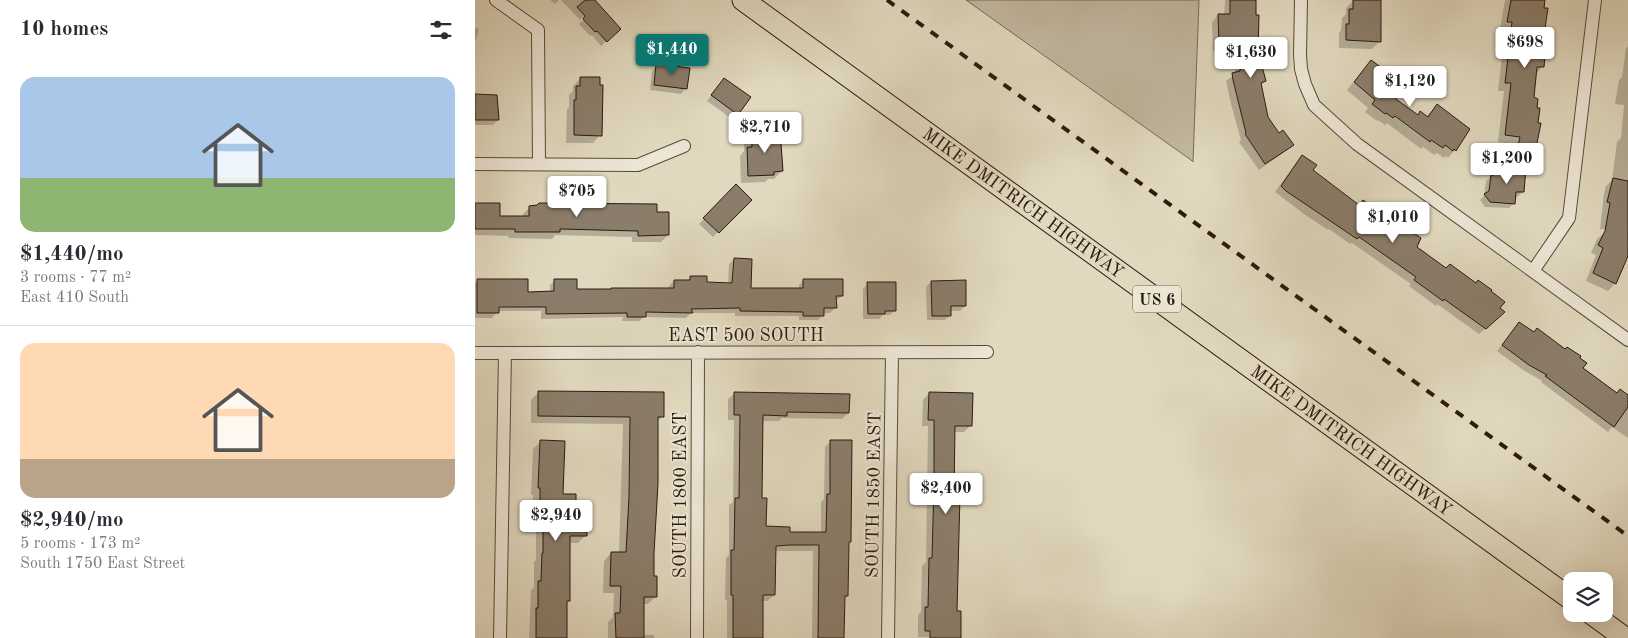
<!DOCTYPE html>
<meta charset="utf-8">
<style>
:root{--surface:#fff;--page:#f7f7f7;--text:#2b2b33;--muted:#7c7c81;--line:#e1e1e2;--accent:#0f766e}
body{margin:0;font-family:"Old Standard TT",serif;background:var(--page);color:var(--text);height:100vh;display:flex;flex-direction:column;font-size:19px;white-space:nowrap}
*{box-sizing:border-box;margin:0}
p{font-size:16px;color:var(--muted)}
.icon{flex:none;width:28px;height:28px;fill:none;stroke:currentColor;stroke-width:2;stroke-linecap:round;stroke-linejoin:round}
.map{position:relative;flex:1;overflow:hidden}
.sheet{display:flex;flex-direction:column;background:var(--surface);width:475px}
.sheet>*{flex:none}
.buttons{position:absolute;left:1088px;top:572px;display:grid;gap:10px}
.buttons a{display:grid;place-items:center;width:50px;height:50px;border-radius:10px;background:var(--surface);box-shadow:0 5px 20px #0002;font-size:25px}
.price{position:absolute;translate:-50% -42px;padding:0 11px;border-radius:5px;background:#fff;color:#222;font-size:16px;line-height:32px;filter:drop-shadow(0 1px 2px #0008)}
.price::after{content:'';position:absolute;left:50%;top:30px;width:15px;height:11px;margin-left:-8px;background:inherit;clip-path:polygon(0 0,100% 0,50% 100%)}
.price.active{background:var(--accent);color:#fff}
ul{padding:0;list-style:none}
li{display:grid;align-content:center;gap:10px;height:265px;padding:0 20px}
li+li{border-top:1px solid var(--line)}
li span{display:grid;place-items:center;height:155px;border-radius:15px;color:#555}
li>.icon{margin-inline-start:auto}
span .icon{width:90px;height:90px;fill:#fffc;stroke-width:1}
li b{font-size:21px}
h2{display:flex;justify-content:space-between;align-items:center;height:60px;padding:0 20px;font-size:21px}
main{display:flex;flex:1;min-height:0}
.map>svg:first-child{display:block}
</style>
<main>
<section class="sheet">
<h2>10 homes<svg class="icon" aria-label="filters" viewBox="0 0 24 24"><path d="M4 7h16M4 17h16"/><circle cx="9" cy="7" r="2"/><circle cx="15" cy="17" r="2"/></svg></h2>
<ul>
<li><span style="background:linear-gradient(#a9c7e8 65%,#8fb573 0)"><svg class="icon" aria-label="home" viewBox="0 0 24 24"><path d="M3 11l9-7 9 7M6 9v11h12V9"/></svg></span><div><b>$1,440/mo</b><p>3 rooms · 77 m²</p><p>East 410 South</p></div></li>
<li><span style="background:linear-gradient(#ffd9b3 75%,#b9a48a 0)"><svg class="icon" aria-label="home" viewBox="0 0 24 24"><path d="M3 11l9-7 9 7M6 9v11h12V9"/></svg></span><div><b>$2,940/mo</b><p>5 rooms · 173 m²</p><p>South 1750 East Street</p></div></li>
</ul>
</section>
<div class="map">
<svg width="1153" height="638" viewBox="0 0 1153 638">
<rect width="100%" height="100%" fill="#e1d9bf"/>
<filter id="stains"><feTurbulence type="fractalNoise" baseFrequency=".004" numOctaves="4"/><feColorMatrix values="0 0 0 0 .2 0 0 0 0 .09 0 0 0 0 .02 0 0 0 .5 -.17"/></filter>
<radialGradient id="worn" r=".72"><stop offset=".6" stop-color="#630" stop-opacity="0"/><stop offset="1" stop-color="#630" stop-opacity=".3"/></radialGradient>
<path fill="#c2b8a1" stroke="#786858" d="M491 0H724L718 162 716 160Z"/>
<path fill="#0003" d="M75 0H84L80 4Z
M86 0H118L139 34 126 46 117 35 115 36 104 24 113 15 112 13 105 20Z
M750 0H780L782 52 790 81 785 86 792 118 804 135 817 145 811 151 784 170 764 142 766 140 756 104 751 81 760 74V51H738L737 22 743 15 749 16Z
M1030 0H1069L1067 43V67L1060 75 1057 98 1060 148 1052 155 1036 153 1038 144 1023 142 1029 91H1023L1030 30 1025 29Z
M878 1 905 41 897 49 864 48V33L866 30 867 18 871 14V8Z
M0 28 4 29 0 42Z
M1153 46V230L1125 229 1129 194 1131 186 1137 180 1142 142 1146 138 1149 105 1140 104 1144 80 1147 77 1151 49Z
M896 61 920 99 942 116 951 117 962 105 980 150 973 158 971 156 969 158 962 153 959 155 948 147 946 149 912 123 910 125 903 120 902 121 890 112 893 108 872 90Z
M182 66 211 88 206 94 175 90 177 71Z
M106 78 125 135 118 143H91L92 109 94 108V95L98 91V86Z
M244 85 262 114 257 119 232 101Z
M0 95 23 120 18 125H0Z
M277 133 307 171 299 179H293L290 182 266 183 265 156 269 151V141Z
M828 156 836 170 1024 309 1023 318 1004 334 962 304 961 306 934 286 936 284 877 243 875 244 854 229 853 230 829 214 800 192 821 163Z
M1035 166 1048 192 1042 197H1040L1039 203 1034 208 1010 207 1005 200 1009 196 1011 181 1020 173 1029 174 1030 171Z
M261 186 275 200 238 237 224 224Z
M0 204 24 217H48V214L55 207 181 213 193 235 186 242H157V237L80 235 77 239 33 238 34 236 0 235Z
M1130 232 1153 242V254L1140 283 1133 291 1111 281 1121 255 1116 253 1122 239Z
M259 259 274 289H324V285L329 280 367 296 360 301V308L355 313H348V315L343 320H324V316H260V313H216L211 318 169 317 164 321H147L148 317 66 319V311H23L17 318H0V283L3 280 52 293H75V285L80 280 101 291 194 290V286L199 281H212L216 277 230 283 253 284 254 264Z
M456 282 490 306 485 311H475V315L470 320H452L451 287Z
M393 283 420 310 415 315H408L404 319H388V289Z
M1044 323 1141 394 1145 390 1153 396V438L1137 427 1133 432 1066 382 1067 381 1048 370 1022 351Z
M64 392 187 417 182 422 178 577 180 597 173 604H168V635H179V638H133V622L138 617 139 593H128L129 561 136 553H144L148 424 56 423V400Z
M260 393 373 413 367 419 307 418 304 421H287L286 499 290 527 314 533H346V502L349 499 350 447 356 441 375 541 373 543 372 596 369 599 368 638H337L338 551H299V595L292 601H287V638H252V600H250L251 558 254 555V505L258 502 259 420H253V399Z
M454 393 496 425 489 432H479L477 496 481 612 485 638 443 637V615L446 612 447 566 451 562 452 492 453 426H447L448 400Z
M66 441 87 496 111 535 103 543H94L93 600 91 603V638H54L56 590 59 587V562L61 560V521H58V495H56L58 449Z"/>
<path fill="#8b7d6b" stroke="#2d190f" d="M110 0H120L146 29 132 42 122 31 120 32 108 19 110 16 102 7Z
M755 0H781V15H784L783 52 791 81 786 83 793 117 804 133 808 130 819 145 790 164 770 134 771 133 758 80 757 73 765 71 766 45H744L743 14H755Z
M878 0H906V42L871 40V24H874V9H878Z
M1036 0H1070L1069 8H1073L1068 42H1071L1069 67H1062L1059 97 1063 99 1062 108H1065L1063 123H1066L1061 148 1043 146 1045 137 1030 135 1036 83H1030L1037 22H1032Z
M896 60 918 76 920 74 933 84 921 99 943 115 945 111 953 117 962 104 995 129 981 151 979 149 978 151 970 145 968 148 956 140 955 142 920 116 918 118 911 113 910 114 897 104 900 100 879 82Z
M181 64 215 68 212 89 179 85Z
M105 77H125V85H128L127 136 99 135V100H101V86H105Z
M249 78 276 97 263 115 236 95Z
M0 94 22 95 24 120H0Z
M305 130 308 171 299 172V175L273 176 272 147H277L276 132Z
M827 155 842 165 838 170 884 205 888 200 920 223 921 221 946 238 942 247 971 268 975 264 1001 283 1003 280 1017 290 1016 291 1030 302 1025 308 1030 312 1011 329 969 299 968 301 939 280 941 277 884 237 882 239 811 191 806 186Z
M1034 164 1051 167 1049 192H1041L1040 204 1015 202 1009 194 1014 191 1016 175H1019V171L1033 173Z
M1138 178 1153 181V256L1141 284 1118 273 1128 248 1123 245 1130 231 1135 203 1132 202Z
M261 184 277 200 244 233 228 218Z
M0 203H25V216H54V206L62 205 64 203 182 204V212H194V235L163 236V231L85 229V232H40V229H0Z
M259 258 277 259 276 288H328V279H368V296H361L362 308H349V316H328V312L265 311V308L216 309 218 313 171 312V317H152V313L71 314V307H24V313H2V279H53V292L79 291V279H102V289H136V288H199V280H215V276H232V282L257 283Z
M491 280V306H476V316H457L456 281Z
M392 282H421V311H410V314H393Z
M1044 322 1059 332 1062 328 1090 349 1092 347 1106 356 1105 358 1112 363 1108 368 1142 393 1145 389 1153 395V407L1139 427 1070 376 1072 375 1054 365 1027 345Z
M63 391 189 392V417H183V484L179 553V576H182V597H169V638H141L140 613H145L146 586H135L136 552H151L154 497 155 417 63 416Z
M259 392 375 394 374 413 312 412V416L288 415 287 498H292L291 526 315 527V532H351L352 494H355V440H377L376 542H374L373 596H370L369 638H343L344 545H315L301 546 300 595H288V638H258V595H256V550H259L260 498H264L265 415H259Z
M454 392 498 393 497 426H480L479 495H485L482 611H486V638H455V631H450V607H453L454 558H457L459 484V420H453Z
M65 440 90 441 88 494H101V517H112V536H95V601H92V638H61V608H63V581H66L67 553H68V514H65V488H63Z"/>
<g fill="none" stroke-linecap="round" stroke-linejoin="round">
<defs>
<path id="minor" d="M21 0 63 30 64 164
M826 0 825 55 826 69 830 84 839 105 882 144 1153 340
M0 164 163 165 209 146
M1058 271 1094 218 1120 0
M0 353 512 352
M25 638 30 353
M222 638 223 352
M413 638 417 353"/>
<g id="trunk">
<path id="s1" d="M268 0 1096 599"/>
<path d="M1117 614 1150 638"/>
</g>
</defs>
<use href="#minor" stroke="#5a493b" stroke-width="14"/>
<use href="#trunk" stroke="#2d190f" stroke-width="23"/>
<use href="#minor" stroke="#ece6d5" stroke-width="12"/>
<use href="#trunk" stroke="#e1d9bf" stroke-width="21"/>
<path stroke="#2d190f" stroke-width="4" stroke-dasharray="9 9" stroke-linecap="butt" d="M412 0 1153 536"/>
</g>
<g text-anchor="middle" stroke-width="4" stroke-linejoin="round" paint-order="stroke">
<rect fill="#ece6d5" stroke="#66564a" stroke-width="1" x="658" y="285.5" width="48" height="27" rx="4"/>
<g font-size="16" font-weight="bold" fill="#2d190f">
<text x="682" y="305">US 6</text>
</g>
<g font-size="18" fill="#2d190f" stroke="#ece6d5">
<text dy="6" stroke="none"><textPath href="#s1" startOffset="346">MIKE DMITRICH HIGHWAY</textPath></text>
<text x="271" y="341">EAST 500 SOUTH</text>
<text dy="6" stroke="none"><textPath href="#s1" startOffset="751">MIKE DMITRICH HIGHWAY</textPath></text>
<text transform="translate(205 495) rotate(-90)" y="6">SOUTH 1800 EAST</text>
<text transform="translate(398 495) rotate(-89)" y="6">SOUTH 1850 EAST</text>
</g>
</g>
<rect width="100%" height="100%" filter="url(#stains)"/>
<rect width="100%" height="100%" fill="url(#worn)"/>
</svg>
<div class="buttons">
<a><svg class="icon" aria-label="layers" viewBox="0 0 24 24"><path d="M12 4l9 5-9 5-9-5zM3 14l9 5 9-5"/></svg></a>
</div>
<b class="price" style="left:1050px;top:69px">$698</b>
<b class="price active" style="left:197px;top:76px">$1,440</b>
<b class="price" style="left:776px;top:79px">$1,630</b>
<b class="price" style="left:935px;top:108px">$1,120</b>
<b class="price" style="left:290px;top:154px">$2,710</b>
<b class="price" style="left:1032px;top:185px">$1,200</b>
<b class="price" style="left:102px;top:218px">$705</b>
<b class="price" style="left:918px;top:244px">$1,010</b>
<b class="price" style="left:471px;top:515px">$2,400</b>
<b class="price" style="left:81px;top:542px">$2,940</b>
</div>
</main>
